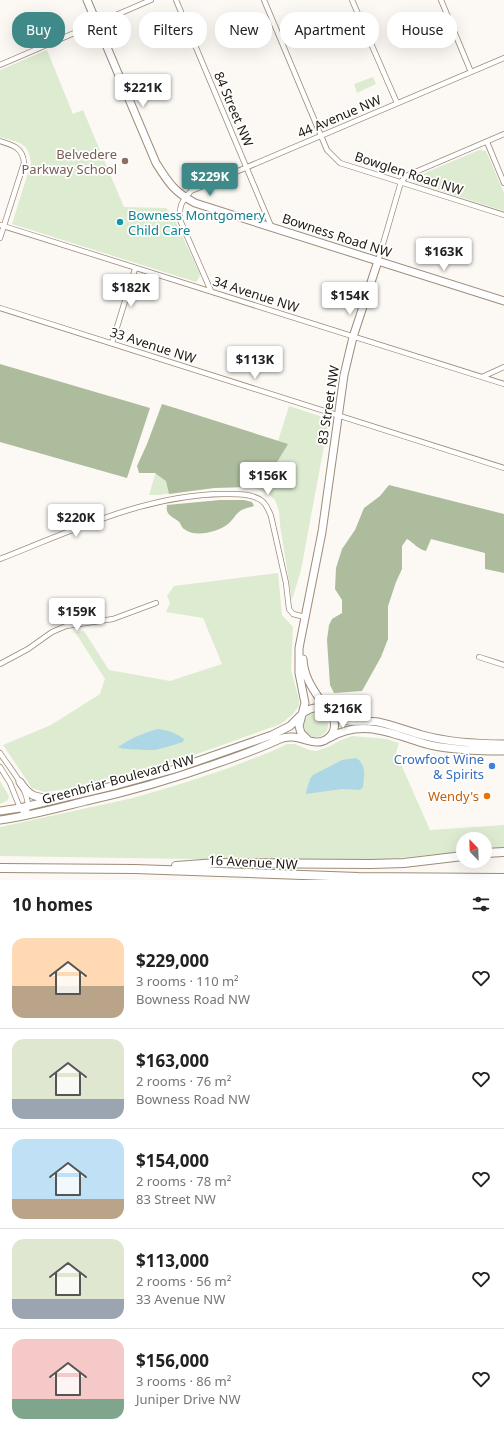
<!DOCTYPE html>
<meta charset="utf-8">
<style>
:root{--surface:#fff;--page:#f6f6f6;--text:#222;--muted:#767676;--line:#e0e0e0;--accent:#408989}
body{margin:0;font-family:"Noto Sans",sans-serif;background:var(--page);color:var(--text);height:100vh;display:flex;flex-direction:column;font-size:15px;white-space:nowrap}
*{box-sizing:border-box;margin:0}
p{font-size:13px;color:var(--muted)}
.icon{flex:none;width:22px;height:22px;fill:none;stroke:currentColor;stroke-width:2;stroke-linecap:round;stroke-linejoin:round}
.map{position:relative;height:880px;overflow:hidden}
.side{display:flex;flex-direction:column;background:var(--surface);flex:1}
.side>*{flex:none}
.banner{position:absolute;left:12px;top:12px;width:480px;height:36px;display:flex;gap:8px}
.needle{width:26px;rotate:337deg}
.tools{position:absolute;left:456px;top:832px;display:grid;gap:8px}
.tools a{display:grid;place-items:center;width:36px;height:36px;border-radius:50%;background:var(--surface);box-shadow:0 4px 16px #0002;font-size:20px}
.price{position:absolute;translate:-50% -34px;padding:0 9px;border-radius:4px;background:#fff;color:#222;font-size:13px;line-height:26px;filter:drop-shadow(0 1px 2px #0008)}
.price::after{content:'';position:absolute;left:50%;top:24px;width:12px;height:9px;margin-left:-6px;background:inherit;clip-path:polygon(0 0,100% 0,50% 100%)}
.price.selected{background:var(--accent);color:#fff}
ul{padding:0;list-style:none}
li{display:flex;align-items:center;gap:12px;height:100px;padding:0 12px}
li+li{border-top:1px solid var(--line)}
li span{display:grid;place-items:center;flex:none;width:112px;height:80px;border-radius:12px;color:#555}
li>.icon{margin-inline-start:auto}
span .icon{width:48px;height:48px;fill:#fffc;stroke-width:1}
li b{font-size:17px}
h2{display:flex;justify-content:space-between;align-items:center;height:48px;padding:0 12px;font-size:17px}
.pill{padding:0 14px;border-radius:16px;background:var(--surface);box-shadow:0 4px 16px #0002;font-size:14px;line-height:36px}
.pill.selected{background:var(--accent);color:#fff}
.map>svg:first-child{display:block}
</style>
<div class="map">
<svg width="504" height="880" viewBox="0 0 504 880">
<rect width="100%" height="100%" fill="#fcf9f5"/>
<path fill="#ddebd1" d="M47 50 73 114 83 110 124 207 166 208 174 218 200 274 199 278 196 282 12 224 31 163C28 141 19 143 0 137V70Z
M373 77 376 84 357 93 354 84Z
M479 150 486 151 504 193V211L413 182V178Z
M289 406 329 419 301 570 292 600 280 525 279 511 275 500 267 493 251 487 241 486 214 488 158 495H149L175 408 278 441Z
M278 573 282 615 293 627 291 670 299 699V706L293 714 281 724 180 760 121 777 69 789 44 792 32 788 3 745 51 725 100 694 105 679 75 632 84 631 109 670 170 681 222 664 203 618 166 612 170 603 167 596 174 586Z
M304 725a12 12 0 1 1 24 0a12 12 0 1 1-24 0Z
M352 736 386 739 399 743 396 753 430 830 504 825V849L485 850V839H463V852L376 860 312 861 0 856V827L133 798 174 786 226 769 270 752 287 744H295L309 750 316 751 328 747 341 740Z
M0 781 9 796 8 800 0 804Z"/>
<path fill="#acbc9d" d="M0 364 150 408 127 478 0 442Z
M162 404 175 408 288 444 265 482 251 487 214 488 169 494 166 481 155 473H139L137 466 147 444Z
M389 485 504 514V573L485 569V553L431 539 426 551C419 550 414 543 407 539L402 546V569L396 582 388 606V639L381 657 362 691 334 693 330 685 327 640 329 625 332 619 342 613V600L335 589 336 568 342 549 355 530 364 508 380 496Z
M220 500H244L252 502 254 506C249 508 243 508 239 512 235 515 233 520 228 524 218 532 195 538 184 529 181 527 181 523 178 521 172 516 165 515 167 505Z"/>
<path fill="#aed7e6" d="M158 729C168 730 176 733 184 739L183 742C173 745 164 748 155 750 149 750 122 750 118 747 130 739 144 732 158 729Z
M356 758C367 764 364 777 363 787L360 790 342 789 306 794V792L310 779 313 775 342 760Z"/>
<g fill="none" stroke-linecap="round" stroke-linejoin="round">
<defs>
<path id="street" d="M176 0 271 226
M264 0 327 150 340 163 504 215
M352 0 397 103
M441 0 471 72
M0 65 151 0
M0 141C13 145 23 148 24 163L0 238
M487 142 504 183
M0 225 504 384
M378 261 401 182 406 176 504 134
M211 291 180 220C179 206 181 202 191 191L504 58
M0 308 504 468
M112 343 135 269
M482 377 504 367
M0 559C72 531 144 495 223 494 235 494 252 493 262 501 267 505 269 511 271 516L286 583 289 609 293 614 305 617
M479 657 504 665
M0 664 28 649 52 632 66 626 113 619 156 603
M0 753C10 769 27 786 28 806 28 809 26 812 26 815
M0 767 10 783 20 808 26 815"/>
<path id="secondary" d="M87 0 156 163C168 182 174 192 195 203L504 301
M303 659C304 680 316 693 327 710
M331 714C347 726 360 719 378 722 393 725 407 731 422 735 448 742 477 744 504 744
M329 738C365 717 395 736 430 745 454 750 480 751 504 751
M308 740 301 733 299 726 305 703 299 673V648L322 532 344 375 353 337 378 261
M20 782C29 796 35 798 52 798
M0 811 20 808 117 785 175 769 272 735 290 726 300 716
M0 820C29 816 58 808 86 801 132 791 176 778 221 762 241 755 261 748 280 739 298 731 313 749 327 739 346 725 326 695 302 714"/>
<path id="highway" d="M485 853 504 852
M176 866 217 863 371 864 404 863 463 856
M0 868 135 869 358 877 504 878"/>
</defs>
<use href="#street" stroke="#9d8c79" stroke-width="6"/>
<use href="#secondary" stroke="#9d8c79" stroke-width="9"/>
<use href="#highway" stroke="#9d8c79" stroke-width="10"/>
<use href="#street" stroke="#fff" stroke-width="4.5"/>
<use href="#secondary" stroke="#fff" stroke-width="7"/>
<use href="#highway" stroke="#fff" stroke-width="8"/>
</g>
<circle fill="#8d6e63" stroke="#fff" stroke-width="1.5" cx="125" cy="161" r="4"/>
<circle fill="#0f9aa8" stroke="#fff" stroke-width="1.5" cx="120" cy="222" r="4"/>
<circle fill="#3f7fe0" stroke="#fff" stroke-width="1.5" cx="492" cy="766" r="4"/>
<circle fill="#e8710a" stroke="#fff" stroke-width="1.5" cx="487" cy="796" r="4"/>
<g text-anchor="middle" stroke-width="3.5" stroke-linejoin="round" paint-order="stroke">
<g font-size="13" fill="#1e1811" stroke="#fff">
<text transform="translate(234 109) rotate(67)" y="5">84 Street NW</text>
<text transform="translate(339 116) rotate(-23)" y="5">44 Avenue NW</text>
<text transform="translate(409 173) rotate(18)" y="5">Bowglen Road NW</text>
<text transform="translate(337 235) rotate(18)" y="5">Bowness Road NW</text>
<text transform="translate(256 294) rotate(18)" y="5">34 Avenue NW</text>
<text transform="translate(153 345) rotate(18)" y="5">33 Avenue NW</text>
<text transform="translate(328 405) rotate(-81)" y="5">83 Street NW</text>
<text transform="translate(118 779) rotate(-15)" y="5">Greenbriar Boulevard NW</text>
<text transform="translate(253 862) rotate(3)" y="5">16 Avenue NW</text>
</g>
<g font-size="13" fill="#785e54" stroke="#fff" text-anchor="end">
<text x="117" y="159">Belvedere<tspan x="117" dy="15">Parkway School</tspan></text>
</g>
<g font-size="13" fill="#0d838f" stroke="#fff" text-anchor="start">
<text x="128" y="220">Bowness Montgomery<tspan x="128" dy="15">Child Care</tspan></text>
</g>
<g font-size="13" fill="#366cbe" stroke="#fff" text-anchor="end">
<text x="484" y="764">Crowfoot Wine<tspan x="484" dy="15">&amp; Spirits</tspan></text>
</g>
<g font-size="13" fill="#c56008" stroke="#fff" text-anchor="end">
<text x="479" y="801">Wendy's</text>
</g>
</g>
</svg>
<div class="tools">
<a><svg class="needle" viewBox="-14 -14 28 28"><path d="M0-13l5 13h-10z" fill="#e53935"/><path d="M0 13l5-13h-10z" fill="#767676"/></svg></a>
</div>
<b class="price" style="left:143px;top:108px">$221K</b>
<b class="price selected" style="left:210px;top:197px">$229K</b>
<b class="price" style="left:444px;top:272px">$163K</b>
<b class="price" style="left:131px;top:308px">$182K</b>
<b class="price" style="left:350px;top:316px">$154K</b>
<b class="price" style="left:255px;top:380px">$113K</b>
<b class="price" style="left:268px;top:496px">$156K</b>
<b class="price" style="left:76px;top:538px">$220K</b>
<b class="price" style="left:77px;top:632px">$159K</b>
<b class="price" style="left:343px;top:729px">$216K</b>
<div class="banner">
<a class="pill selected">Buy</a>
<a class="pill">Rent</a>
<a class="pill">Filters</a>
<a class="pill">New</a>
<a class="pill">Apartment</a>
<a class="pill">House</a>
</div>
</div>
<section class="side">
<h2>10 homes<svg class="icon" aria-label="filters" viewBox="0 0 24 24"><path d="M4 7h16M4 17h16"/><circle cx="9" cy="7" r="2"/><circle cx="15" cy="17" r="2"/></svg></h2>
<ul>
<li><span style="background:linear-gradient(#ffd9b3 60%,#b9a48a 0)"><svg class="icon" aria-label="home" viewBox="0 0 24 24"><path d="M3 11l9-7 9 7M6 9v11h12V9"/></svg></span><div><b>$229,000</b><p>3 rooms · 110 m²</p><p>Bowness Road NW</p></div><svg class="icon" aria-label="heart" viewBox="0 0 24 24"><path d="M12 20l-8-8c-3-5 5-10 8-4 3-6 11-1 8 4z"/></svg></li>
<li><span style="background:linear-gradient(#dfe7d0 75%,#9aa5b1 0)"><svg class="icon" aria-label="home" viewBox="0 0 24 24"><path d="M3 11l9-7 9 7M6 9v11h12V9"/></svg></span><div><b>$163,000</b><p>2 rooms · 76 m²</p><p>Bowness Road NW</p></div><svg class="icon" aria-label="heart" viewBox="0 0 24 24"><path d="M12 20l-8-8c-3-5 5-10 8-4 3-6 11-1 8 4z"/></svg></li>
<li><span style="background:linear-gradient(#bfe0f5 75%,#b9a48a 0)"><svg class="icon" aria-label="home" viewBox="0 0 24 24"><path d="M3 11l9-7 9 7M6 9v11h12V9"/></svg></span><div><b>$154,000</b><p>2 rooms · 78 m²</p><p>83 Street NW</p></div><svg class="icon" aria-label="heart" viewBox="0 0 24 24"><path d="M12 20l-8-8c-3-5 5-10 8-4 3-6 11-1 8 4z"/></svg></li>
<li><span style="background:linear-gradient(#dfe7d0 75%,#9aa5b1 0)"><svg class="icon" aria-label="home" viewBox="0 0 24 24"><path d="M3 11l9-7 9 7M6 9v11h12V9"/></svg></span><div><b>$113,000</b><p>2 rooms · 56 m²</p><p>33 Avenue NW</p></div><svg class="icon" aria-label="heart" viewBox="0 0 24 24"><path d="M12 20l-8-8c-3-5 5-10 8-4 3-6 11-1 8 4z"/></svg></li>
<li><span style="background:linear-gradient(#f6c9c9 75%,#7fa58c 0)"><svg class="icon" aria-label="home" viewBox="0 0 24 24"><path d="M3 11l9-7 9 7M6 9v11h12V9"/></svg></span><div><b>$156,000</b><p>3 rooms · 86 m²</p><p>Juniper Drive NW</p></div><svg class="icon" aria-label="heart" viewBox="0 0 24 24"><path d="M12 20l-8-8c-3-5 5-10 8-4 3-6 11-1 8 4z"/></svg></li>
</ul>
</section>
